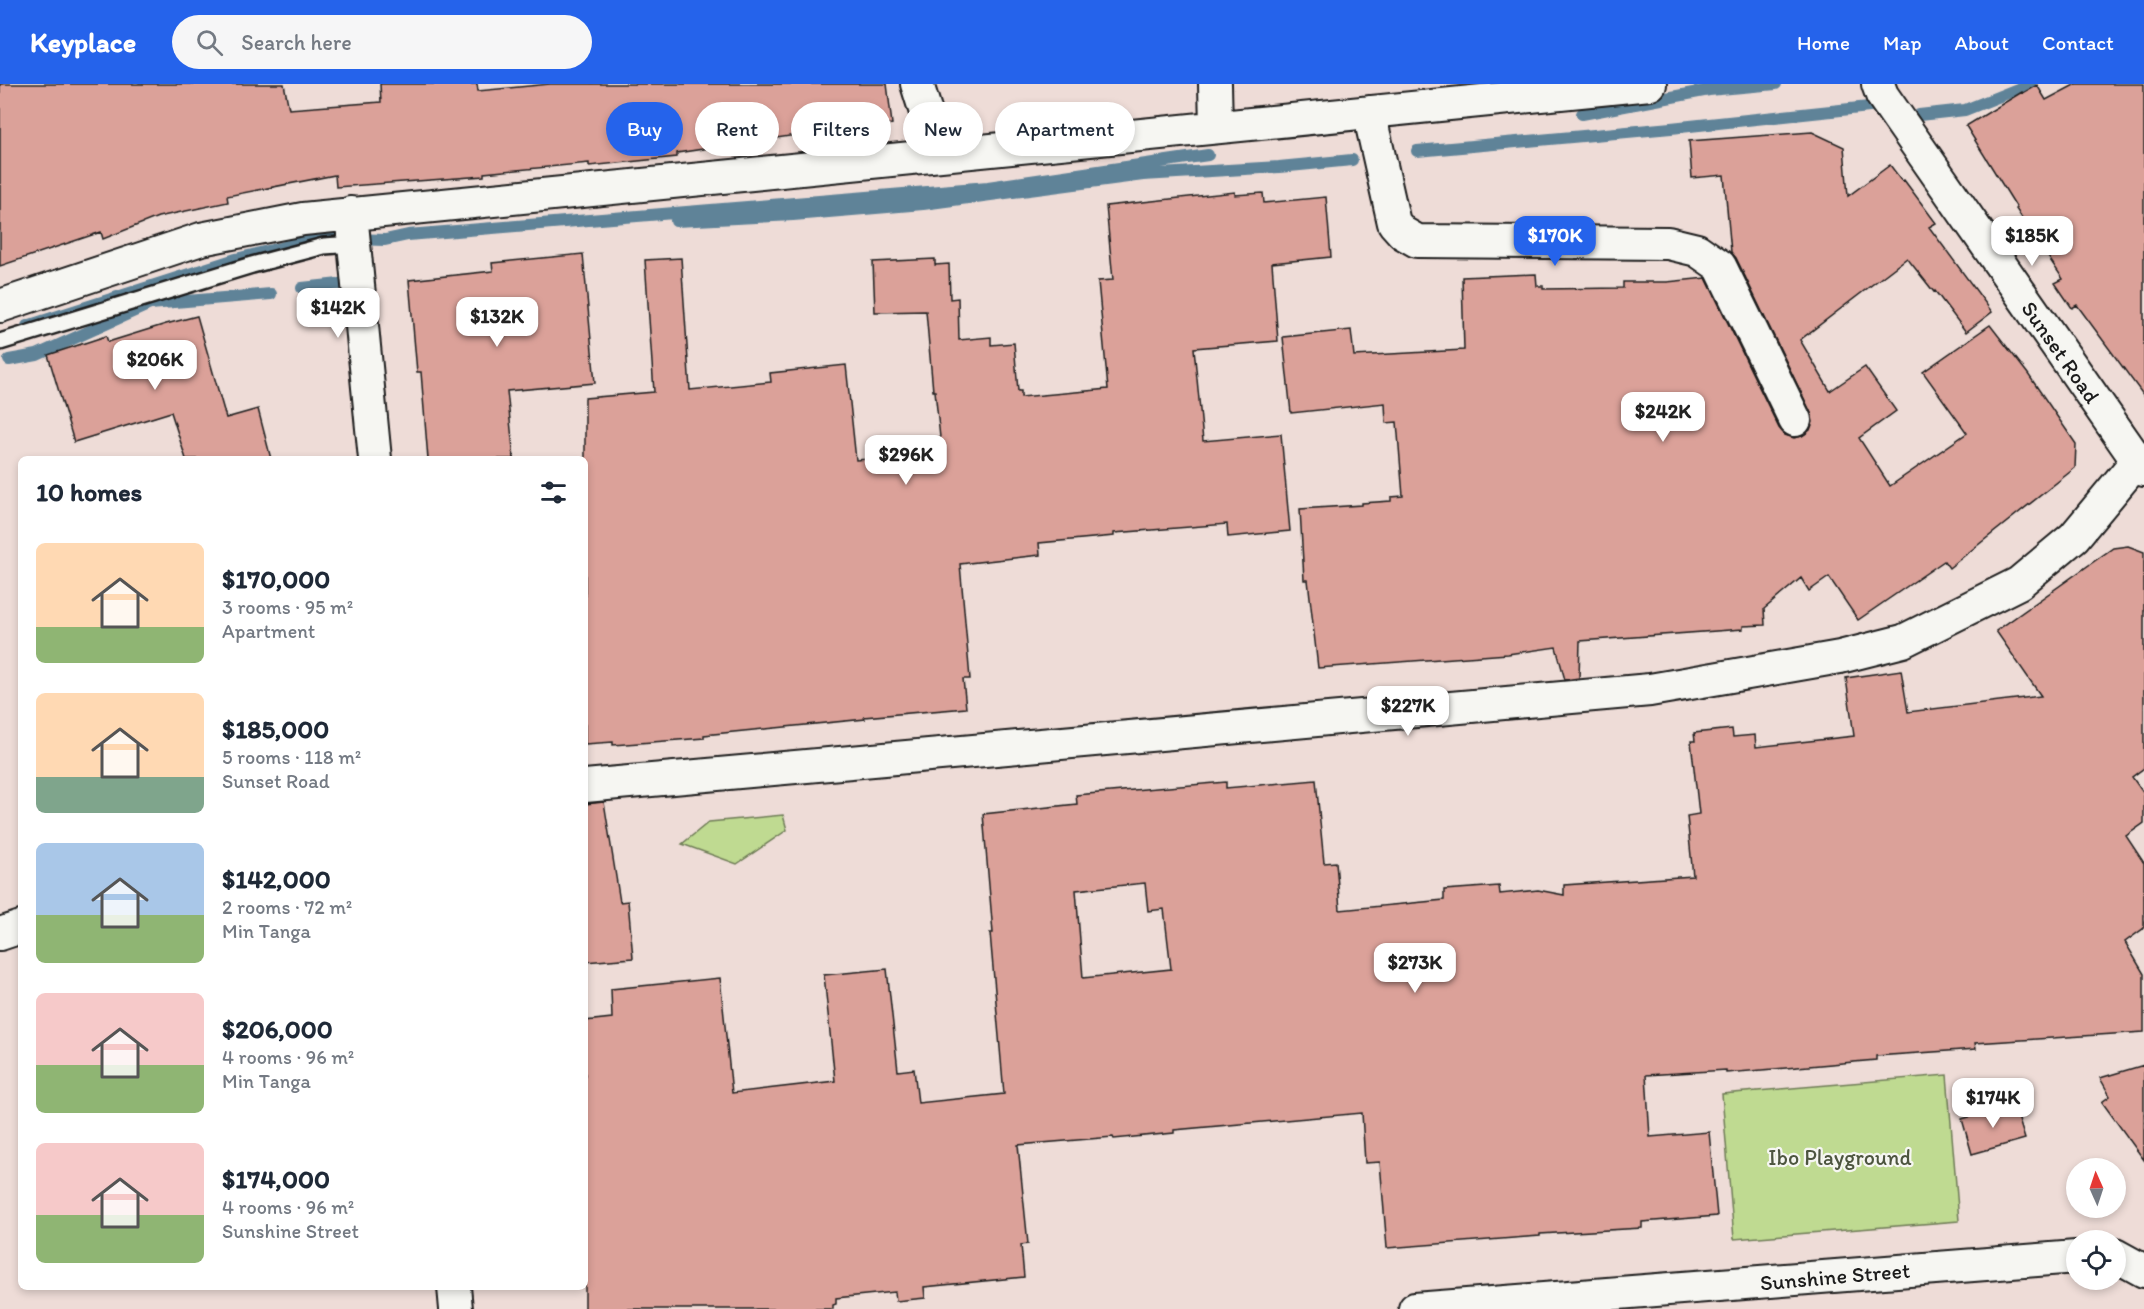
<!DOCTYPE html>
<meta charset="utf-8">
<style>
:root{--surface:#fff;--page:#f6f6f7;--text:#1f2937;--muted:#747a83;--accent:#2563eb}
body{margin:0;font-family:Itim,sans-serif;background:var(--page);color:var(--text);height:100vh;display:flex;flex-direction:column;font-size:22px;white-space:nowrap}
*{box-sizing:border-box;margin:0}
p{font-size:20px;color:var(--muted)}
.icon{flex:none;width:33px;height:33px;fill:none;stroke:currentColor;stroke-width:2;stroke-linecap:round;stroke-linejoin:round}
.map{position:relative;flex:1;overflow:hidden}
.drawer{position:absolute;left:18px;top:372px;width:570px;height:834px;display:flex;flex-direction:column;background:var(--surface);border-radius:9px;box-shadow:0 3px 9px #0003}
.drawer>*{flex:none}
.top-card{position:absolute;left:606px;top:18px;width:570px;height:54px;display:flex;gap:12px}
.needle{width:39px;rotate:357deg}
.buttons{position:absolute;left:2066px;top:1074px;display:grid;gap:12px}
.buttons a{display:grid;place-items:center;width:60px;height:60px;border-radius:50%;background:var(--surface);box-shadow:0 3px 9px #0003;font-size:30px}
.price{position:absolute;translate:-50% -51px;padding:0 14px;border-radius:12px;background:#fff;color:#222;font-size:20px;line-height:39px;filter:drop-shadow(0 2px 3px #0008)}
.price::after{content:'';position:absolute;left:50%;top:36px;width:18px;height:14px;margin-left:-9px;background:inherit;clip-path:polygon(0 0,100% 0,50% 100%)}
.price.current{background:var(--accent);color:#fff}
ul{padding:0;list-style:none}
li{display:flex;align-items:center;gap:18px;height:150px;padding:0 18px}
li span{display:grid;place-items:center;flex:none;width:168px;height:120px;border-radius:9px;color:#555}
li>.icon{margin-inline-start:auto}
span .icon{width:72px;height:72px;fill:#fffc;stroke-width:1}
li b{font-size:26px}
h2{display:flex;justify-content:space-between;align-items:center;height:72px;padding:0 18px;font-size:26px}
.chip{padding:0 21px;border-radius:27px;background:var(--surface);box-shadow:0 3px 9px #0003;font-size:21px;line-height:54px}
.chip.current{background:var(--accent);color:#fff}
header{display:flex;align-items:center;gap:36px;box-sizing:border-box;height:84px;padding:0 30px;background:var(--accent);color:#fff}
header strong{font-size:28px}
nav{display:flex;gap:33px;margin-inline-start:auto;font-size:21px}
.search{width:420px;height:54px;background:var(--page);display:flex;align-items:center;gap:15px;box-sizing:border-box;padding:0 21px;border-radius:33px;color:var(--muted);font-size:22px}
.map>svg:first-child{display:block}
</style>
<header>
<strong>Keyplace</strong>
<div class="search"><svg class="icon" aria-label="search" viewBox="0 0 24 24"><circle cx="10" cy="10" r="6"/><path d="M15 15l6 6"/></svg>Search here</div>
<nav><a>Home</a><a>Map</a><a>About</a><a>Contact</a></nav>
</header>
<div class="map">
<svg width="2144" height="1225" viewBox="0 0 2144 1225">
<rect width="100%" height="100%" fill="#eedcd7"/>
<filter id="ink" filterUnits="userSpaceOnUse"><feTurbulence type="fractalNoise" baseFrequency=".0167" numOctaves="2"/><feDisplacementMap in="SourceGraphic" scale="12" xChannelSelector="R" yChannelSelector="G"/><feConvolveMatrix kernelMatrix="1 2 1 2 8 2 1 2 1" color-interpolation-filters="sRGB"/></filter>
<g filter="url(#ink)">
<path fill="#bfda91" stroke="#6e7b56" stroke-width="1.5" d="M783 731 787 746 737 780 682 760 709 738Z
M1947 991 1959 1137 1734 1155 1722 1010Z"/>
<g fill="none" stroke-linecap="round" stroke-linejoin="round">
<path stroke="#5e8398" stroke-width="12" d="M1582 30 1709 6 1776 0
M1919 31 1965 26 2030 0
M1417 67 1671 44 1888 21
M676 137 793 131 923 120 1143 91 1279 83 1352 76
M302 204 358 198
M27 242 236 175 321 154 385 156 408 151 988 103 1208 71
M9 276 37 271 150 220 271 210"/>
</g>
<path fill="#dba199" stroke="#1c1c1c" stroke-width="1.5" fill-rule="evenodd" d="M0 0H284L289 25 381 18 380 0H477L478 7 550 0H887L892 40 829 49V46L677 69V73L589 82V79L484 89V92L336 103 335 91 227 112 228 118 158 133 103 155 101 148 0 182Z
M2076 0H2144V312L2077 221 2072 224 2055 199 2063 195 2016 125 2017 124 1966 42 2022 8 2023 9 2037 1 2046 16Z
M1812 48 1844 63 1848 112 1890 81 1902 97 1904 96 1936 139 1929 143 1992 228 1966 248 1935 207 1934 208 1907 174 1800 256 1830 307 1865 283 1896 327 1859 354 1890 402 1967 349 1923 288 1990 241 2028 290 2076 360 2075 384 1949 484 1944 477 1858 536 1829 493 1809 507 1801 494 1764 525 1765 541 1743 542V545L1580 557 1579 594 1565 596 1556 563 1508 570 1318 584 1308 496H1304L1300 425 1362 421V419L1391 417V413L1403 412 1397 338 1386 339 1385 319 1291 329 1283 253 1351 246 1354 272 1464 266 1462 193 1536 190 1537 202H1543V205L1623 204V198H1667L1706 194 1779 344 1785 351 1794 354 1802 352 1810 346 1813 338 1811 329 1736 174 1731 168 1724 91 1692 94 1689 57Z
M1235 108V111L1263 109 1264 119 1326 113 1331 173 1272 179 1278 257 1194 264 1203 357 1281 350 1290 447 1228 453 1227 440 1114 449V452L1039 459 1040 471 960 480 970 595H963L966 624 864 633 865 635 704 651V654L613 661V658L585 660V314L654 308 645 176 681 174 690 306 771 298 770 289 846 281 856 376 882 374V377L942 372 935 307H933L926 227 875 228 873 178 935 175V181L949 180 950 215 958 214 959 256 991 253V261L1014 259 1018 307H1021V313L1108 305 1098 197 1113 196 1106 122Z
M583 170 595 299 507 307 514 375H428L421 288H417L409 196 493 187 492 179Z
M197 232 226 334 258 325 271 375H186L171 328 74 358 48 271 106 252 108 258 166 240Z
M2128 462 2144 468V684L2132 693 2144 710V739L2126 752 2144 779V844L2125 858 2144 890V948L1975 959 1976 965 1876 972V976L1786 984 1726 989V986L1646 991 1650 1053 1709 1048 1717 1132 1642 1138V1144L1540 1150V1152L1387 1164 1380 1078 1365 1079 1362 1029 1174 1046V1049L1114 1055 1113 1053 1018 1061 1028 1160 1021 1161 1024 1193 924 1203 925 1214 896 1217 895 1208 836 1214V1220L833 1221V1225H585V937L612 934 611 905 720 894 732 1009 835 997 824 891 887 885 898 987 914 985 918 1019 1004 1010 990 849H993L983 730 1077 720 1076 711 1226 698V704L1316 696 1324 779 1336 778 1340 826 1444 816V806L1499 802 1500 810 1538 806 1564 811V801L1693 792 1687 732 1699 730 1691 657H1695L1694 649 1732 645 1733 653 1755 651 1756 663 1854 652 1846 594 1901 586 1908 628 2041 612 1996 547 2113 464ZM1145 799 1148 827 1164 825 1171 885 1083 894 1076 806Z
M604 718 620 818 628 817 633 874 585 878V720Z
M2144 981V1076L2102 1018 2110 1012 2100 994Z
M2014 1020 2025 1055 1972 1070 1962 1035Z"/>
<g fill="none" stroke-linecap="round" stroke-linejoin="round">
<defs>
<path id="service" d="M0 258 252 181 324 162 354 160"/>
<path id="minor" d="M917 0 939 70
M1215 0 1216 43
M1878 0 1882 11 1889 21 2144 386
M1369 28 1394 139 1403 149 1417 157 1668 159 1697 166 1720 182 1795 336
M351 129 375 375
M0 222 201 155 303 135 1650 0
M585 702 1650 606 1840 573 1903 557 2019 499 2074 453 2137 377
M0 850 21 843
M2115 1171 2144 1187
M454 1203 456 1225
M1415 1225 2076 1173"/>
</defs>
<use href="#service" stroke="#1c1c1c" stroke-width="20"/>
<use href="#minor" stroke="#1c1c1c" stroke-width="36"/>
<use href="#service" stroke="#f6f6f2" stroke-width="15"/>
<use href="#minor" stroke="#f6f6f2" stroke-width="32"/>
</g>
</g>
<g text-anchor="middle" stroke-width="4.5" stroke-linejoin="round" paint-order="stroke">
<g font-size="22" fill="#1c1c1c" stroke="#f6f6f2">
<text transform="translate(2061 268) rotate(55)" y="8">Sunset Road</text>
<text transform="translate(1835 1192) rotate(-5)" y="8">Sunshine Street</text>
</g>
<g font-size="22" fill="#4d553f" stroke="#f6f6f2">
<text x="1840" y="1081">Ibo Playground</text>
</g>
</g>
</svg>
<div class="buttons">
<a><svg class="needle" viewBox="-14 -14 28 28"><path d="M0-13l5 13h-10z" fill="#e53935"/><path d="M0 13l5-13h-10z" fill="#747a83"/></svg></a>
<a><svg class="icon" aria-label="locate" viewBox="0 0 24 24"><circle cx="12" cy="12" r="6"/><path d="M12 2v4M12 18v4M2 12h4M18 12h4"/></svg></a>
</div>
<b class="price current" style="left:1555px;top:183px">$170K</b>
<b class="price" style="left:2032px;top:183px">$185K</b>
<b class="price" style="left:338px;top:255px">$142K</b>
<b class="price" style="left:497px;top:264px">$132K</b>
<b class="price" style="left:155px;top:307px">$206K</b>
<b class="price" style="left:1663px;top:359px">$242K</b>
<b class="price" style="left:906px;top:402px">$296K</b>
<b class="price" style="left:1408px;top:653px">$227K</b>
<b class="price" style="left:1415px;top:910px">$273K</b>
<b class="price" style="left:1993px;top:1045px">$174K</b>
<div class="top-card">
<a class="chip current">Buy</a>
<a class="chip">Rent</a>
<a class="chip">Filters</a>
<a class="chip">New</a>
<a class="chip">Apartment</a>
</div>
<section class="drawer">
<h2>10 homes<svg class="icon" aria-label="filters" viewBox="0 0 24 24"><path d="M4 7h16M4 17h16"/><circle cx="9" cy="7" r="2"/><circle cx="15" cy="17" r="2"/></svg></h2>
<ul>
<li><span style="background:linear-gradient(#ffd9b3 70%,#8fb573 0)"><svg class="icon" aria-label="home" viewBox="0 0 24 24"><path d="M3 11l9-7 9 7M6 9v11h12V9"/></svg></span><div><b>$170,000</b><p>3 rooms · 95 m²</p><p>Apartment</p></div></li>
<li><span style="background:linear-gradient(#ffd9b3 70%,#7fa58c 0)"><svg class="icon" aria-label="home" viewBox="0 0 24 24"><path d="M3 11l9-7 9 7M6 9v11h12V9"/></svg></span><div><b>$185,000</b><p>5 rooms · 118 m²</p><p>Sunset Road</p></div></li>
<li><span style="background:linear-gradient(#a9c7e8 60%,#8fb573 0)"><svg class="icon" aria-label="home" viewBox="0 0 24 24"><path d="M3 11l9-7 9 7M6 9v11h12V9"/></svg></span><div><b>$142,000</b><p>2 rooms · 72 m²</p><p>Min Tanga</p></div></li>
<li><span style="background:linear-gradient(#f6c9c9 60%,#8fb573 0)"><svg class="icon" aria-label="home" viewBox="0 0 24 24"><path d="M3 11l9-7 9 7M6 9v11h12V9"/></svg></span><div><b>$206,000</b><p>4 rooms · 96 m²</p><p>Min Tanga</p></div></li>
<li><span style="background:linear-gradient(#f6c9c9 60%,#8fb573 0)"><svg class="icon" aria-label="home" viewBox="0 0 24 24"><path d="M3 11l9-7 9 7M6 9v11h12V9"/></svg></span><div><b>$174,000</b><p>4 rooms · 96 m²</p><p>Sunshine Street</p></div></li>
</ul>
</section>
</div>
